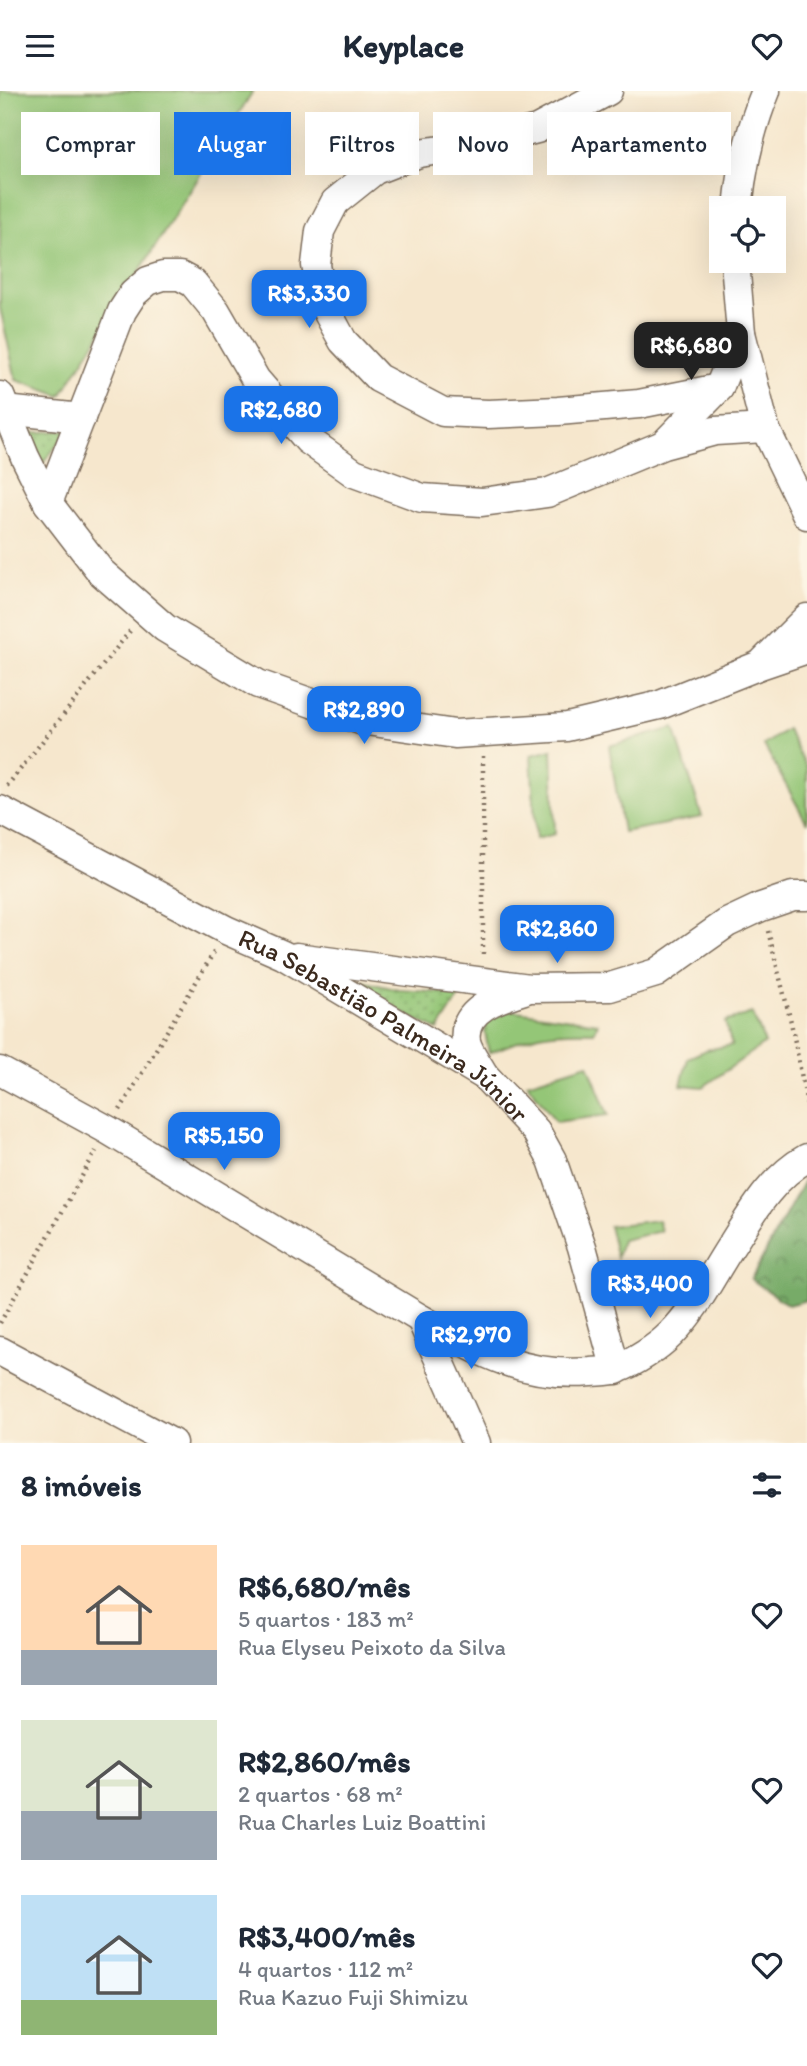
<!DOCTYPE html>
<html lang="pt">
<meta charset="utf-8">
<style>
:root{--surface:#fff;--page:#f2f2f3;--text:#1f2937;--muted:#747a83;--accent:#1a73e8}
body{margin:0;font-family:Itim,sans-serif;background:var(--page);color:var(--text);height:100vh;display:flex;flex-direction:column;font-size:26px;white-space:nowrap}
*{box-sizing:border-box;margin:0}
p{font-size:23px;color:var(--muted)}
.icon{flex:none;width:38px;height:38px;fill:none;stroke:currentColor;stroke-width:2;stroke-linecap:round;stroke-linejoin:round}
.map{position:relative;height:1352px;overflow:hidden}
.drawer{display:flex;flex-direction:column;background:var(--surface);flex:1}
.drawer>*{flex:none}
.banner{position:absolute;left:21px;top:21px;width:766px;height:63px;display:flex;gap:14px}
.controls{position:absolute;left:709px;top:105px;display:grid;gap:14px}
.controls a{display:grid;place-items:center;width:77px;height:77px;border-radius:0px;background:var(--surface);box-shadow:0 7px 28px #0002;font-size:35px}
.price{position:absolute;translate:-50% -60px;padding:0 16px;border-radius:14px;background:var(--accent);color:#fff;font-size:23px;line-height:46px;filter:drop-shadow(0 2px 4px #0008)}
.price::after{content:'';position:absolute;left:50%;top:42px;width:21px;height:16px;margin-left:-10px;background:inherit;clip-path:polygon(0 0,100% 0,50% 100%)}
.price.current{background:#222;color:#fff}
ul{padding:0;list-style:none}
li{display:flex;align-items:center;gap:21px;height:175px;padding:0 21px}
li span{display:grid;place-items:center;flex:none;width:196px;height:140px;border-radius:0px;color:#555}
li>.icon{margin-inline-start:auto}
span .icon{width:84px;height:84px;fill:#fffc;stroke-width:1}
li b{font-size:30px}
h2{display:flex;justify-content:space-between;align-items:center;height:84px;padding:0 21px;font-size:30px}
.pill{padding:0 24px;border-radius:0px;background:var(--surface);box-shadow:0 7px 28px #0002;font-size:24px;line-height:63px}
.pill.current{background:var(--accent);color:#fff}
header{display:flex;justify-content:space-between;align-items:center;height:91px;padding:0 21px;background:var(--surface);font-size:32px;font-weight:800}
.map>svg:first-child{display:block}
</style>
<header><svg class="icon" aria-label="menu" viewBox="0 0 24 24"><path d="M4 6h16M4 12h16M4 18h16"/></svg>Keyplace<svg class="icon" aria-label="heart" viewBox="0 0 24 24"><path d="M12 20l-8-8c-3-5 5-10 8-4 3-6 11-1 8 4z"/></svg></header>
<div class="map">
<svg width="807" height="1352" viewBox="0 0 807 1352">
<defs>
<pattern id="forest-crowns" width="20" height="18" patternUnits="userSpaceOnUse" patternTransform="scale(1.75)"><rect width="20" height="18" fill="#77ab68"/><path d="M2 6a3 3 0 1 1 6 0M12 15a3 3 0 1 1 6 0" fill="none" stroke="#638b55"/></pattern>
<pattern id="park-dots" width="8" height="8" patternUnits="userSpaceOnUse" patternTransform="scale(1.75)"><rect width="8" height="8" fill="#94c677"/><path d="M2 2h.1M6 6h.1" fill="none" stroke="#7aa161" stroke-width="1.8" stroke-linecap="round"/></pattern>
</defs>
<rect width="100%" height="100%" fill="#fcf5e5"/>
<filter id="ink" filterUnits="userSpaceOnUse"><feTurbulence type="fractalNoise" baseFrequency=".0143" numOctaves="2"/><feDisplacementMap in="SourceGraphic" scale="14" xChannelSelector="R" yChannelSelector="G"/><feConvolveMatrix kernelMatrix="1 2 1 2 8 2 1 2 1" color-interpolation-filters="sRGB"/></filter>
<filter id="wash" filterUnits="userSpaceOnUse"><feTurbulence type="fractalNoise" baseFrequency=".00686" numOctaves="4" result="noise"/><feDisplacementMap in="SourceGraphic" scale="28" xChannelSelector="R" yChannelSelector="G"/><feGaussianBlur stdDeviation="1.57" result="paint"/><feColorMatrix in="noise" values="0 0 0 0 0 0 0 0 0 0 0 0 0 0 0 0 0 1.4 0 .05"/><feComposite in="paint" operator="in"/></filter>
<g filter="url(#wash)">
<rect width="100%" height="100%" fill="#f6e7cd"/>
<path fill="#94c677" stroke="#68784a" stroke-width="2" d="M0 0H253L61 305 16 289 0 217Z
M674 637 702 726 623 741 609 655Z
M787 638 807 677V732L764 654Z
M552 659 555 743 536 748 531 664Z
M503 918 598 932 594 941C547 939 532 944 489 962L485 941 488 924Z
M752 922 765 952 703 996 681 994 688 967 706 959 732 954 725 931Z
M588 973 608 1024 556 1031 527 992Z
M658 1129 661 1140 622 1149 617 1167 609 1135Z"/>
<path fill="url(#forest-crowns)" stroke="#596a43" stroke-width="2" d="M807 1084V1209L788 1214 751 1188Z"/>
<path fill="url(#park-dots)" stroke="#68784a" stroke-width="2" d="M69 339 36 381 19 343Z
M341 885 399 899 461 903 438 939 339 891Z"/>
</g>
<g filter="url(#ink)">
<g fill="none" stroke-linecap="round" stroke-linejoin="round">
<defs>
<g id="minor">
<path d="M608 0 537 38 470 55 419 62 375 79 335 111 320 140 316 174 323 213 343 250 378 287 443 321 488 323 558 320 639 313 719 297"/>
<path d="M738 117C742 76 750 38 766 0"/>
<path d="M735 170 741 242 765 337 807 424"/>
<path d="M0 305 25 366 48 412 101 481 165 537 258 593 360 629 455 643 567 636 660 614 760 574 807 558"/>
<path d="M5 319 81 327"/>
<path d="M665 352 719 297 741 242"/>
<path d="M48 412 122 220 133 203 148 190 163 185H180L193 192 216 220 256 289 308 349 354 382 422 407 482 411 547 402 663 354 715 340 765 337"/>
<path d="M764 570 807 527"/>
<path id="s1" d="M0 719 226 839 283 864 485 985 536 1040 552 1069 582 1156 616 1279"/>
<path d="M296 866 530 897 610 896 656 882 727 832 761 816 793 805H807"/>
<path d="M0 980 108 1039 421 1228C478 1260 522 1287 591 1281 599 1280 609 1281 617 1278 635 1271 657 1257 671 1243 696 1218 712 1184 731 1155 752 1122 772 1086 807 1067"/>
<path d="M484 984C479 974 468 961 466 950 461 918 501 906 524 899"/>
<path d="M421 1228 476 1352"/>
<path d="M0 1260 172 1352"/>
</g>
</defs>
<use href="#minor" stroke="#7c6c5b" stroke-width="31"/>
<path stroke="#7c6c5b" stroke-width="4.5" stroke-dasharray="2 5" stroke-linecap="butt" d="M483 665V867
M7 695 130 540
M768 840 791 931 807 1013
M120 1019 214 861
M0 1232 96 1060"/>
<use href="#minor" stroke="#fff" stroke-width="28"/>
</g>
</g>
<g text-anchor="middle" stroke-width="7" stroke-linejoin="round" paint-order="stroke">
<g font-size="26" fill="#3b2a1e" stroke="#fcf5e5">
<text dy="9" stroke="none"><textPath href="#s1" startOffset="441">Rua Sebastião Palmeira Júnior</textPath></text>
</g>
</g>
</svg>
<div class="controls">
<a><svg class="icon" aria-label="locate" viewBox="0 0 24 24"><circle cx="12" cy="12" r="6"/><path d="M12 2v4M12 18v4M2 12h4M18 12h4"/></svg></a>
</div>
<b class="price" style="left:309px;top:239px">R$3,330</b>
<b class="price current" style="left:691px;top:291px">R$6,680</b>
<b class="price" style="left:281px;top:355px">R$2,680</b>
<b class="price" style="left:364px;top:655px">R$2,890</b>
<b class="price" style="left:557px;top:874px">R$2,860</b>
<b class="price" style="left:224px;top:1081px">R$5,150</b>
<b class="price" style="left:650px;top:1229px">R$3,400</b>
<b class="price" style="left:471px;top:1280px">R$2,970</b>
<div class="banner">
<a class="pill">Comprar</a>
<a class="pill current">Alugar</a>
<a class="pill">Filtros</a>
<a class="pill">Novo</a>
<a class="pill">Apartamento</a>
</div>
</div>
<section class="drawer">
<h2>8 imóveis<svg class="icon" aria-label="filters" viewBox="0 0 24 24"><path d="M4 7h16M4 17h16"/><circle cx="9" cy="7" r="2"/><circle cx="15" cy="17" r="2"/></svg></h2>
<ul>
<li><span style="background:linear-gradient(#ffd9b3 75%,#9aa5b1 0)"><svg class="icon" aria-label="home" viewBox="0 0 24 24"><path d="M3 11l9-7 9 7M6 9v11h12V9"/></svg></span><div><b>R$6,680/mês</b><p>5 quartos · 183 m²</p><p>Rua Elyseu Peixoto da Silva</p></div><svg class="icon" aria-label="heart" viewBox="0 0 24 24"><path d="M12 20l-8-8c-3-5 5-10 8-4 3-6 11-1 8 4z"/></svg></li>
<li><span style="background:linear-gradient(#dfe7d0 65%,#9aa5b1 0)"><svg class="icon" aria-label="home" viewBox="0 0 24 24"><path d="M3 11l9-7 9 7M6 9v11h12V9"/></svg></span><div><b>R$2,860/mês</b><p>2 quartos · 68 m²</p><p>Rua Charles Luiz Boattini</p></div><svg class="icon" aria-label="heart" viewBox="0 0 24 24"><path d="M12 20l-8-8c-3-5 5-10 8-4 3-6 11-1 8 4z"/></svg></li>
<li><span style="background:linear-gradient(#bfe0f5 75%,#8fb573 0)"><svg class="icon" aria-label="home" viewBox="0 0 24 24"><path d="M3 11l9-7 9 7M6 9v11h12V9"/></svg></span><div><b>R$3,400/mês</b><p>4 quartos · 112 m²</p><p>Rua Kazuo Fuji Shimizu</p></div><svg class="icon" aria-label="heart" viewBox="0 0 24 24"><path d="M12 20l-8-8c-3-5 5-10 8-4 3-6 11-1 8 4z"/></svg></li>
</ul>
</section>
